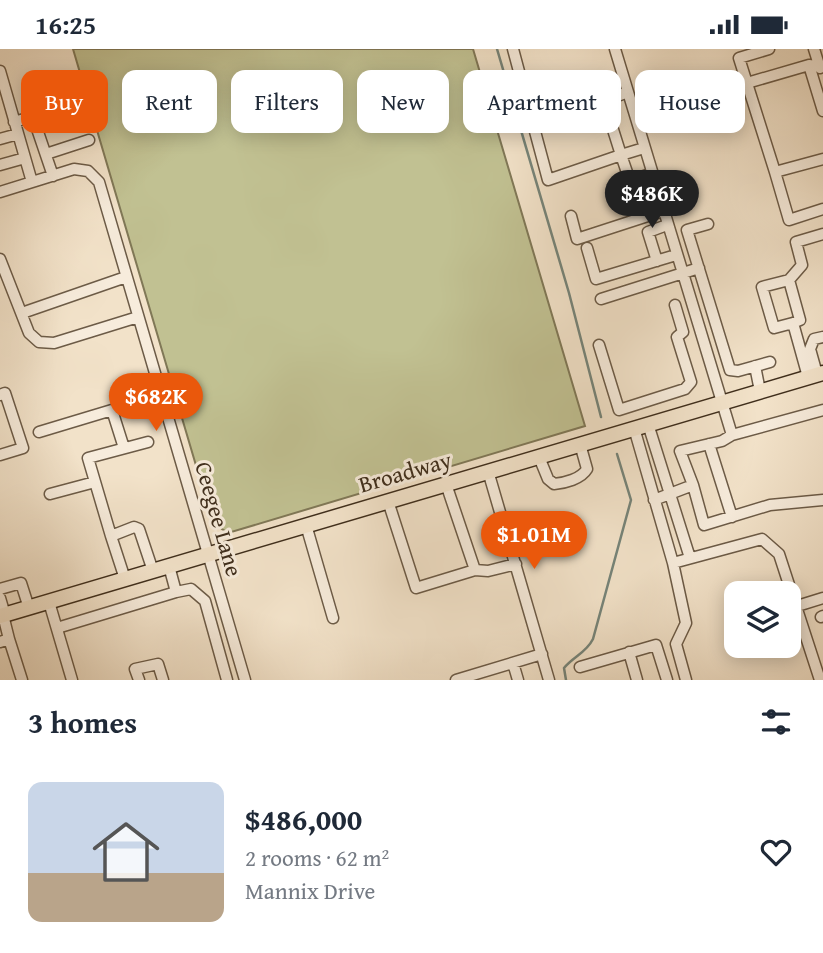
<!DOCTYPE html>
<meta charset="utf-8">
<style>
:root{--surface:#fff;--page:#f6f6f7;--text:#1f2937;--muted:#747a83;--line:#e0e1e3;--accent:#ea580c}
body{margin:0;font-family:"Gentium Book Plus",serif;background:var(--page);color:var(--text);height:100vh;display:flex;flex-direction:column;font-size:26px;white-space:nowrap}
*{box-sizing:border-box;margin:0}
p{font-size:23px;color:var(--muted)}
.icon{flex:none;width:38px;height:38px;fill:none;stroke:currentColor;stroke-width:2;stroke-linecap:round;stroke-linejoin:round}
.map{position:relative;height:631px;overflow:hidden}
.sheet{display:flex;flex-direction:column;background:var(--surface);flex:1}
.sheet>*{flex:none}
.guide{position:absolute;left:21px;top:21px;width:782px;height:63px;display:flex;gap:14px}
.buttons{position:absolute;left:724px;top:532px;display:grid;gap:14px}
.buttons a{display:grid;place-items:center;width:77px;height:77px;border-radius:14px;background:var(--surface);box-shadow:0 4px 18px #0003;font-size:35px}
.price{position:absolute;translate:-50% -60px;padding:0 16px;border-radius:24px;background:var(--accent);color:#fff;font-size:23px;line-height:46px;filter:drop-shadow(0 2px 4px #0008)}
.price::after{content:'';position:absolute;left:50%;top:42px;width:21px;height:16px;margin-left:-10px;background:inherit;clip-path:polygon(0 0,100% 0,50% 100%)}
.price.selected{background:#222;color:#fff}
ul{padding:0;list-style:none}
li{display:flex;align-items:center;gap:21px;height:175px;padding:0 28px}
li+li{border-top:2px solid var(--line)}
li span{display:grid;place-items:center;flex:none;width:196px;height:140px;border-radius:14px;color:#555}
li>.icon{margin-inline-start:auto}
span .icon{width:84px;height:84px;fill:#fffc;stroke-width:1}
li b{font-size:30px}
h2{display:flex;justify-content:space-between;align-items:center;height:84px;padding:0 28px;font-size:30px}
.tag{padding:0 24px;border-radius:14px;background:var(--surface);box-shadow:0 4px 18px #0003;font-size:24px;line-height:63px}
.tag.selected{background:var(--accent);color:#fff}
.status{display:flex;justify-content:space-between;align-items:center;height:49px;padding:0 35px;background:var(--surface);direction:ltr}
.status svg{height:19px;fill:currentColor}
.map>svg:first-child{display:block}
</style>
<div class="status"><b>16:25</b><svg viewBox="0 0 49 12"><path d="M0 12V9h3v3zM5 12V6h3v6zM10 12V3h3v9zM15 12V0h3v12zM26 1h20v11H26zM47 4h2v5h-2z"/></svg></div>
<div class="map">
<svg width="823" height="631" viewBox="0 0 823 631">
<rect width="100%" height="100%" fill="#f2e2c9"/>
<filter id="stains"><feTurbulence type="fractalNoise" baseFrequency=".00286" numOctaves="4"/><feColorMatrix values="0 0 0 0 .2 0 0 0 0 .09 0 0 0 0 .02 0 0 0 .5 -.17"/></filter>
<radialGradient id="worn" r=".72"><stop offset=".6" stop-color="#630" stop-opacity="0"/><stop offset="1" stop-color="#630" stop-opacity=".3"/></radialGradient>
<path fill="#c1c192" stroke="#807857" stroke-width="2" d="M73 0H473L585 377 228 484 213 474Z"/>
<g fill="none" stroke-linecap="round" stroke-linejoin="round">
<path stroke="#768479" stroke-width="2.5" d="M497 0 569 244 601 368
M566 631 564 619C574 607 586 604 593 590L631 451 617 405"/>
<defs>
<path id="minor" d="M513 0 548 131 621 106 630 132 652 124
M615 0 732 386 722 392 680 402 693 436 654 451
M769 0 739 9 775 123 823 110
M814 0 820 19
M823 18 809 16 823 62
M0 22 32 133
M747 34 809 16
M628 43 604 52 621 106 644 99
M556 65 604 52
M14 73 31 68 34 71 53 127
M0 90 18 85
M46 105 89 91
M0 116 25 109
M775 123 789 171 823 160
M0 143 74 120 88 122 99 133 245 631
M571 167 577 190 663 162
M708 175 687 181 730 321 738 322 770 313
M587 199 596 230 676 206
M0 210 29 284 39 293 54 294 138 268
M657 212 648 183 667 176
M789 231 800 271 793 274 808 328
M601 250 699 219
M22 264 126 228
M793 274 774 279 762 238 789 231 802 216 796 193 823 185
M599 296 619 361 685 340 691 333 677 288 683 283 675 256
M755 317 760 342
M817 325 810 300 814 290 823 288
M0 346 5 344 23 399 0 406
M648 375 690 509
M634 379 673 514 686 574 676 595 686 631
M39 383 112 361 124 399
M732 386 823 361
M709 395 732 468
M539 408 548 430 554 435C565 434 581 430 587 420L580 395
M488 422 549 631
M693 436 704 476 770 456 823 451
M50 445 95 433
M388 452 416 539 475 521 446 435
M306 476 333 569
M111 487 88 409 148 393
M673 514 762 490 779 505 820 631
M169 517 176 543 191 540 205 552 227 631
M475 521 488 522 516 515
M125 530 111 487 134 478 139 480 153 522
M0 540 21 534 29 559
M0 549 5 566
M49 553 72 631
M794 558 823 549
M821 568 823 567
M57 579 176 543
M9 590 22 631
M0 593 9 590 3 566
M629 603 637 631
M513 614 518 631
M580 618 656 596 667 631
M139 631 135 620 158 615 163 631
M456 631 542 605"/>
<path id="major" d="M0 567 823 324"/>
</defs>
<use href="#minor" stroke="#6c5b47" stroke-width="13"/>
<use href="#major" stroke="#3f2e1c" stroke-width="17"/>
<use href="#minor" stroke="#f7ecdc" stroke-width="10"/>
<use href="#major" stroke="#f2e2c9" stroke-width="14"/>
</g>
<g text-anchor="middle" stroke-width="6" stroke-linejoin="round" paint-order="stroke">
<g font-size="23" fill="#3f2e1c" stroke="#f7ecdc">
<text transform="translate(405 423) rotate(-16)" y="8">Broadway</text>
<text transform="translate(219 470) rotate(74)" y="8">Ceegee Lane</text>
</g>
</g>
<rect width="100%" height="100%" filter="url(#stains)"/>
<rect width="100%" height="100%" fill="url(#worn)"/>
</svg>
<div class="buttons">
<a><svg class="icon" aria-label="layers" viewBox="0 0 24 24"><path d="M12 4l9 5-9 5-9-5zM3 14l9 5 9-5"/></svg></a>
</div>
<b class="price selected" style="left:652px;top:181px">$486K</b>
<b class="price" style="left:156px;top:384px">$682K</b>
<b class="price" style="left:534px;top:522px">$1.01M</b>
<div class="guide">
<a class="tag selected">Buy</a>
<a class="tag">Rent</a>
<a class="tag">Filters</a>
<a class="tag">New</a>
<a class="tag">Apartment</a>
<a class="tag">House</a>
</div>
</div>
<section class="sheet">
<h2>3 homes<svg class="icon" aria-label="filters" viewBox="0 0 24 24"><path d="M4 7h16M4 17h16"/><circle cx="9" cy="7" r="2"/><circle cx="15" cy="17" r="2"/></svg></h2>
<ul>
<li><span style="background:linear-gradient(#c9d6e8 65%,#b9a48a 0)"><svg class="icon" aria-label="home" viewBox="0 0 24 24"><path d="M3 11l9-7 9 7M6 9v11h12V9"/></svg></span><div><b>$486,000</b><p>2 rooms · 62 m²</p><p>Mannix Drive</p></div><svg class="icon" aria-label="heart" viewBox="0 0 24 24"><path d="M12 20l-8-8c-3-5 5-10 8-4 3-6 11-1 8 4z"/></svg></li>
</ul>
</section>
